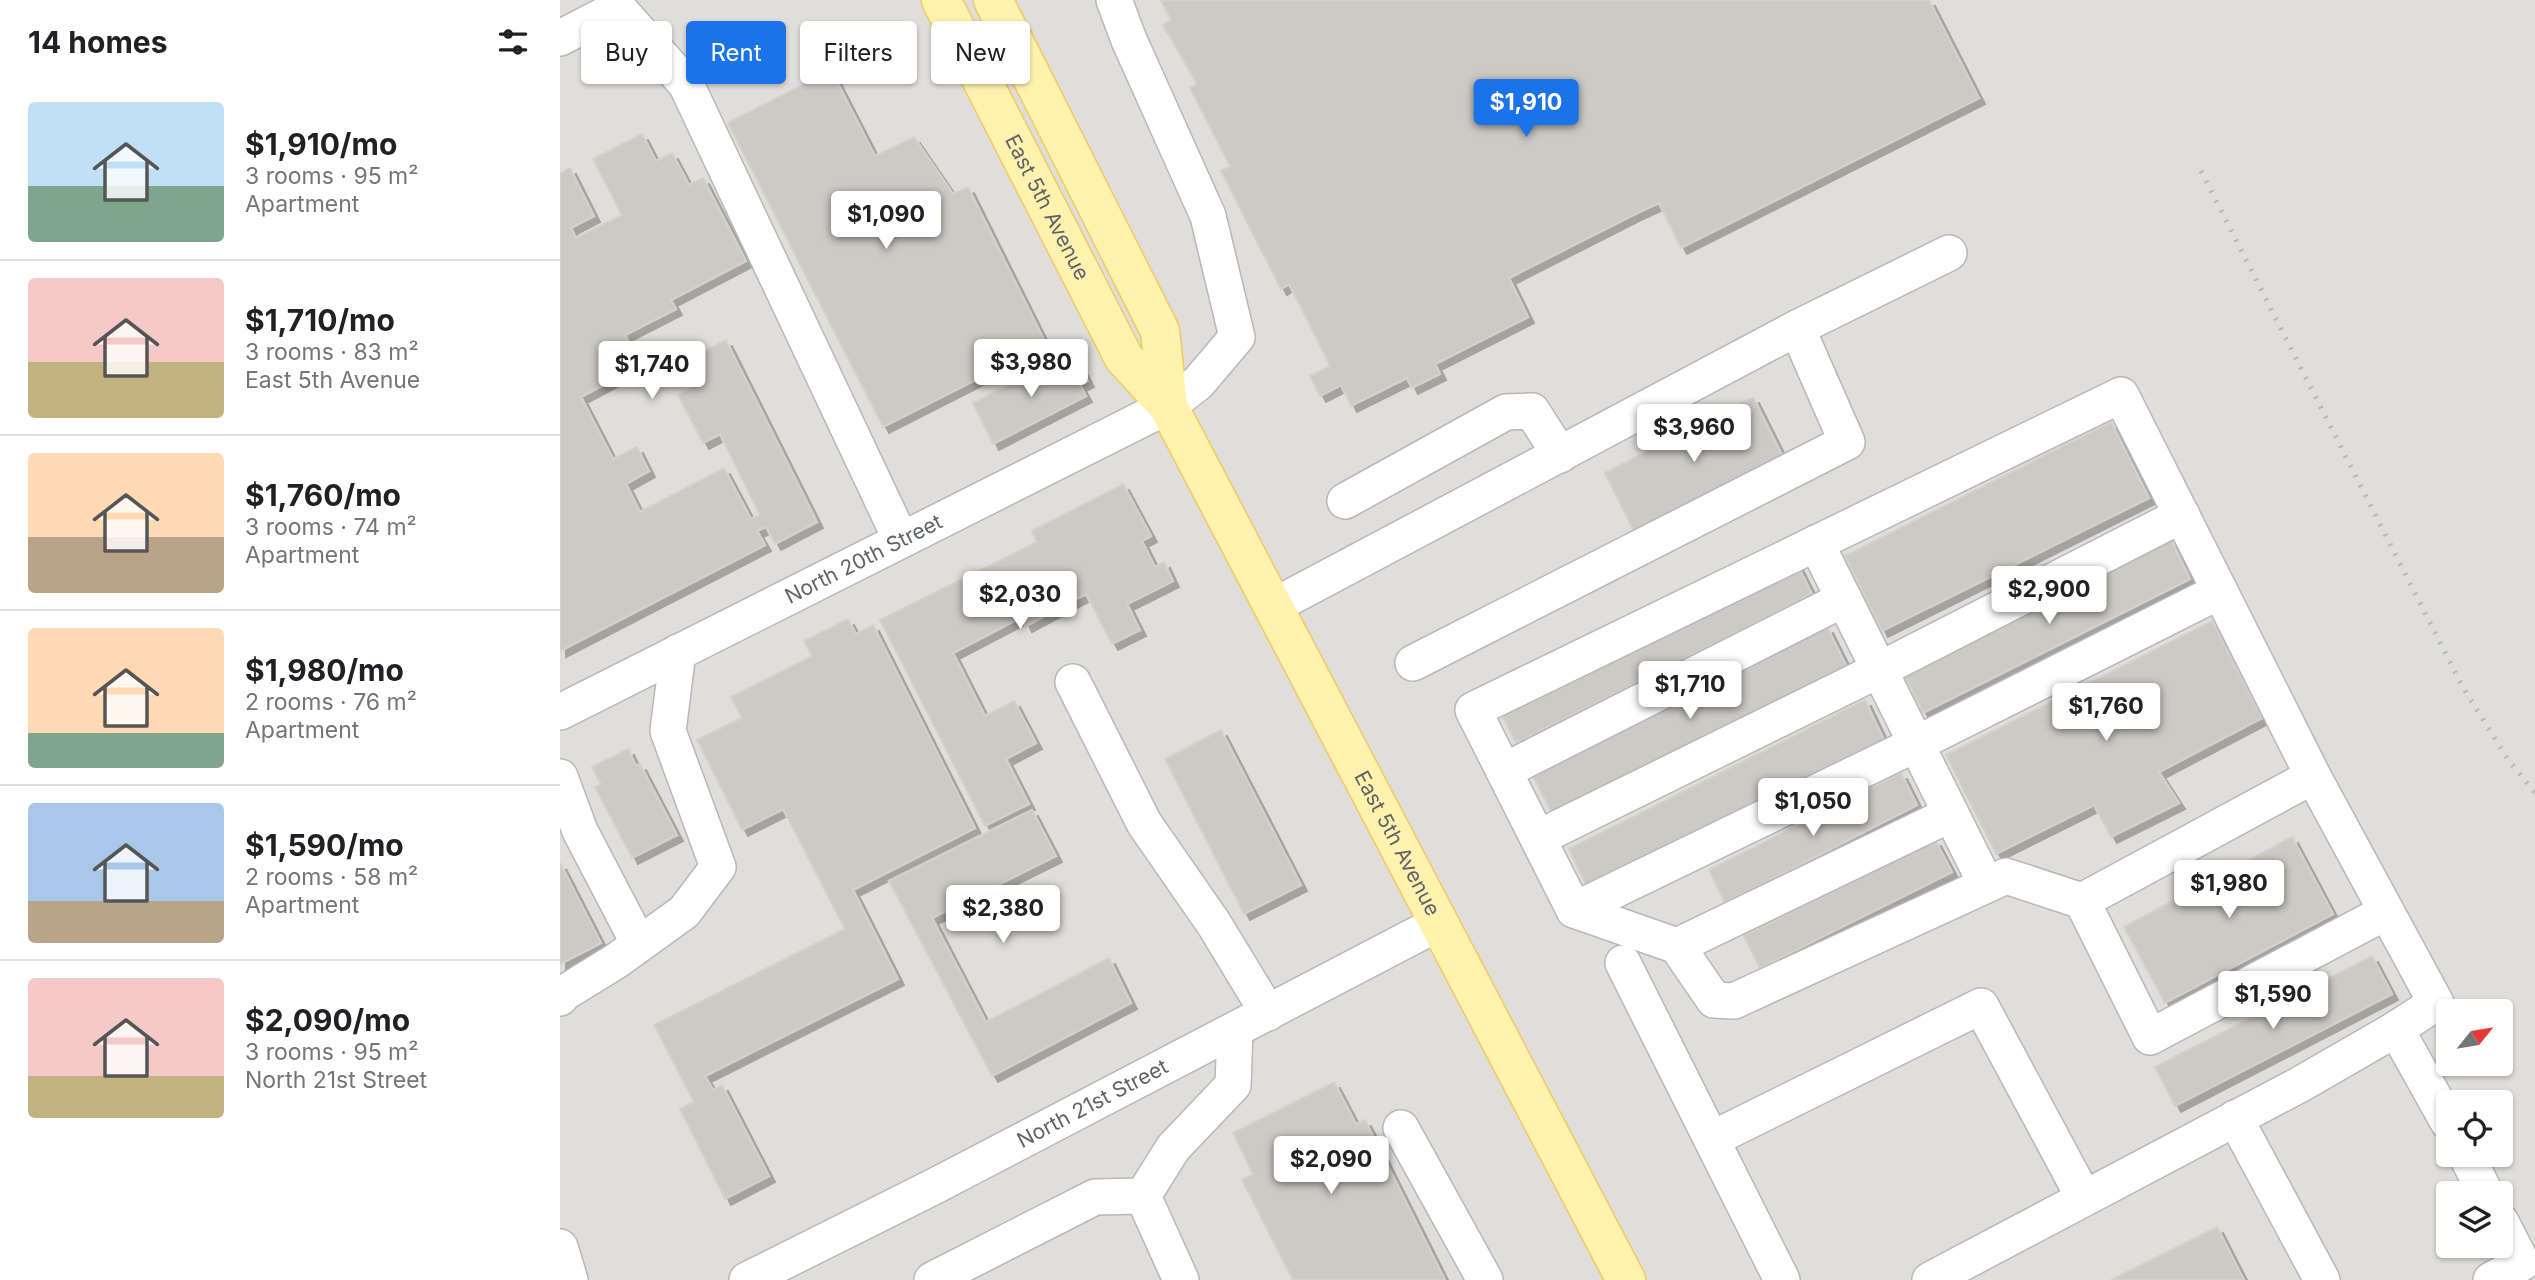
<!DOCTYPE html>
<meta charset="utf-8">
<style>
:root{--surface:#fff;--page:#f6f6f6;--text:#202124;--muted:#757577;--line:#e0e0e0;--accent:#1a73e8}
body{margin:0;font-family:Inter,sans-serif;background:var(--page);color:var(--text);height:100vh;display:flex;flex-direction:column;font-size:26px;white-space:nowrap}
*{box-sizing:border-box;margin:0}
p{font-size:23px;color:var(--muted)}
.icon{flex:none;width:38px;height:38px;fill:none;stroke:currentColor;stroke-width:2;stroke-linecap:round;stroke-linejoin:round}
.map{position:relative;flex:1;overflow:hidden}
.sheet{display:flex;flex-direction:column;background:var(--surface);width:560px}
.sheet>*{flex:none}
.banner{position:absolute;left:21px;top:21px;width:665px;height:63px;display:flex;gap:14px}
.needle{width:46px;rotate:60deg}
.tools{position:absolute;left:1876px;top:999px;display:grid;gap:14px}
.tools a{display:grid;place-items:center;width:77px;height:77px;border-radius:7px;background:var(--surface);box-shadow:0 2px 5px #0004;font-size:35px}
.price{position:absolute;translate:-50% -60px;padding:0 16px;border-radius:7px;background:#fff;color:#222;font-size:23px;line-height:46px;filter:drop-shadow(0 2px 4px #0008)}
.price::after{content:'';position:absolute;left:50%;top:42px;width:21px;height:16px;margin-left:-10px;background:inherit;clip-path:polygon(0 0,100% 0,50% 100%)}
.price.current{background:var(--accent);color:#fff}
ul{padding:0;list-style:none}
li{display:flex;align-items:center;gap:21px;height:175px;padding:0 28px}
li+li{border-top:2px solid var(--line)}
li span{display:grid;place-items:center;flex:none;width:196px;height:140px;border-radius:7px;color:#555}
li>.icon{margin-inline-start:auto}
span .icon{width:84px;height:84px;fill:#fffc;stroke-width:1}
li b{font-size:30px}
h2{display:flex;justify-content:space-between;align-items:center;height:84px;padding:0 28px;font-size:30px}
.tag{padding:0 24px;border-radius:7px;background:var(--surface);box-shadow:0 2px 5px #0004;font-size:24px;line-height:63px}
.tag.current{background:var(--accent);color:#fff}
main{display:flex;flex:1;min-height:0}
.map>svg:first-child{display:block}
</style>
<main>
<section class="sheet">
<h2>14 homes<svg class="icon" aria-label="filters" viewBox="0 0 24 24"><path d="M4 7h16M4 17h16"/><circle cx="9" cy="7" r="2"/><circle cx="15" cy="17" r="2"/></svg></h2>
<ul>
<li><span style="background:linear-gradient(#bfe0f5 60%,#7fa58c 0)"><svg class="icon" aria-label="home" viewBox="0 0 24 24"><path d="M3 11l9-7 9 7M6 9v11h12V9"/></svg></span><div><b>$1,910/mo</b><p>3 rooms · 95 m²</p><p>Apartment</p></div></li>
<li><span style="background:linear-gradient(#f6c9c9 60%,#c2b280 0)"><svg class="icon" aria-label="home" viewBox="0 0 24 24"><path d="M3 11l9-7 9 7M6 9v11h12V9"/></svg></span><div><b>$1,710/mo</b><p>3 rooms · 83 m²</p><p>East 5th Avenue</p></div></li>
<li><span style="background:linear-gradient(#ffd9b3 60%,#b9a48a 0)"><svg class="icon" aria-label="home" viewBox="0 0 24 24"><path d="M3 11l9-7 9 7M6 9v11h12V9"/></svg></span><div><b>$1,760/mo</b><p>3 rooms · 74 m²</p><p>Apartment</p></div></li>
<li><span style="background:linear-gradient(#ffd9b3 75%,#7fa58c 0)"><svg class="icon" aria-label="home" viewBox="0 0 24 24"><path d="M3 11l9-7 9 7M6 9v11h12V9"/></svg></span><div><b>$1,980/mo</b><p>2 rooms · 76 m²</p><p>Apartment</p></div></li>
<li><span style="background:linear-gradient(#a9c7e8 70%,#b9a48a 0)"><svg class="icon" aria-label="home" viewBox="0 0 24 24"><path d="M3 11l9-7 9 7M6 9v11h12V9"/></svg></span><div><b>$1,590/mo</b><p>2 rooms · 58 m²</p><p>Apartment</p></div></li>
<li><span style="background:linear-gradient(#f6c9c9 70%,#c2b280 0)"><svg class="icon" aria-label="home" viewBox="0 0 24 24"><path d="M3 11l9-7 9 7M6 9v11h12V9"/></svg></span><div><b>$2,090/mo</b><p>3 rooms · 95 m²</p><p>North 21st Street</p></div></li>
</ul>
</section>
<div class="map">
<svg width="1975" height="1280" viewBox="0 0 1975 1280">
<defs>
<filter id="shadow"><feDropShadow dx="6" dy="6" stdDeviation="0" flood-color="#0004"/></filter>
</defs>
<rect width="100%" height="100%" fill="#f1efe8"/>
<path fill="#e0deda" fill-rule="evenodd" d="M0 0H1975V1280H0ZM1888 1012H1941V1064H1888ZM1888 1102H1941V1155H1888ZM1888 1194H1941V1246H1888Z"/>
<path fill="#cccac5" stroke="#d6d1c6" stroke-width="2" filter="url(#shadow)" d="M601 0H1369L1419 98 1121 248 1099 203 1075 214 949 278 968 317 875 364 880 374 852 388 847 378 791 406 781 385 760 396 750 376 770 366 729 284 721 289 661 171 670 166 630 88 637 84 603 25 611 20Z
M271 70 315 156 354 137 393 194 408 187 486 344 323 427 168 123Z
M82 134 96 161 112 153 129 185 143 178 186 261 111 300 116 309 65 335 81 365 21 397 53 459 77 447 89 471 66 484 80 512 164 468 191 519 200 515 160 434 143 443 118 395 135 386 123 362 166 340 257 522 215 544 206 527 197 531 205 545 0 651V173L10 168 34 216 11 228 16 238 62 215 33 159Z
M507 355 514 369 520 366 528 381 520 385 526 396 433 444 413 403Z
M1193 397 1222 455 1074 531 1045 473Z
M1551 422 1589 498 1322 631 1285 556Z
M563 484 591 536 582 541 595 567 604 562 613 581 567 604 580 630 552 644 526 594 466 626 462 617 393 653 425 716 454 701 476 743 446 759 469 804 425 826 320 620 477 542 472 531Z
M1611 540 1630 579 1363 713 1345 677Z
M1236 562 1252 594 956 743 940 711Z
M288 619 296 634 313 625 415 828 293 890 338 979 145 1076 153 1090 162 1085 209 1176 165 1199 120 1109 134 1102 94 1025 285 929 223 809 182 830 137 740 182 718 171 697 252 656 244 641Z
M1652 621 1702 718 1599 772 1619 803 1551 837 1534 805 1436 854 1386 755Z
M1267 627 1287 667 993 815 973 776Z
M1305 700 1324 740 1028 889 1009 849Z
M661 730 741 885 684 914 605 759Z
M68 749 76 766 80 764 117 835 72 858 35 787 41 784 32 767Z
M1341 773 1357 805 1165 903 1149 870Z
M472 810 496 856 372 918 426 1022 549 958 571 1003 432 1076 329 881Z
M1732 837 1773 914 1605 1003 1564 927Z
M1375 840 1392 872 1200 968 1184 936Z
M0 863 41 943 0 964Z
M1812 956 1832 994 1615 1106 1595 1067Z
M774 1082 796 1124 805 1120 885 1280H733L682 1180 693 1174 673 1133Z
M1657 1227 1684 1280H1551Z"/>
<g fill="none" stroke-linecap="round" stroke-linejoin="round">
<defs>
<g id="minor">
<path d="M0 38 58 8 126 84 341 540"/>
<path d="M785 501 946 412 972 411 1000 455"/>
<path d="M1256 543 1426 884"/>
<path d="M712 607 1237 328 1389 253"/>
<path d="M853 663 1287 442 1237 328"/>
<path d="M513 682 584 823 654 924 708 1013"/>
<path id="s1" d="M0 712 608 406 638 383 677 337 648 216 569 40 554 0"/>
<path d="M944 771 1284 599"/>
<path d="M0 777 20 831 79 944"/>
<path d="M978 838 1319 670 1622 515"/>
<path d="M1522 901 1753 776"/>
<path d="M1014 910 1356 744 1660 591"/>
<path d="M1826 912 1590 1037 1522 901 1446 876 1174 1001 1154 1000 1117 946 1014 910 913 710 1561 395 1753 776 1876 1003 1836 1029"/>
<path d="M1117 946 1391 814"/>
<path d="M1063 963 1222 1280"/>
<path d="M0 998 4 993 56 961 124 912 158 867 108 731 118 652"/>
<path d="M1675 1118 1762 1280"/>
<path d="M841 1128 925 1280"/>
<path d="M1152 1139 1421 1006 1524 1198"/>
<path d="M1906 1155 1926 1194"/>
<path d="M0 1247 10 1280"/>
<path id="s2" d="M187 1280 373 1187 877 924"/>
<path d="M372 1280 535 1197 583 1196"/>
<path d="M621 1280 583 1196 613 1148 673 1085 675 1030"/>
<path d="M1370 1280 1739 1085 1836 1029 1888 1122"/>
<path d="M1931 1280 1962 1263 1941 1222"/>
</g>
<g id="major">
<path id="s3" d="M381 0 564 358 608 406 1066 1280"/>
<path d="M433 0 600 331 608 406"/>
</g>
</defs>
<use href="#minor" stroke="#b5b8bc" stroke-width="38"/>
<use href="#major" stroke="#f2c960" stroke-width="41"/>
<use href="#minor" stroke="#fff" stroke-width="35"/>
<use href="#major" stroke="#fff2af" stroke-width="38"/>
<path stroke="#b6b7b8" stroke-width="5" stroke-dasharray="2 9" stroke-linecap="butt" d="M1641 171 1902 686 1947 758 1975 793"/>
</g>
<g text-anchor="middle" stroke-width="5" stroke-linejoin="round" paint-order="stroke">
<g font-size="21" fill="#5f6368" stroke="#fff">
<text dy="7" stroke="none"><textPath href="#s3" startOffset="233">East 5th Avenue</textPath></text>
<text dy="7" stroke="none"><textPath href="#s1" startOffset="340">North 20th Street</textPath></text>
<text dy="7" stroke="none"><textPath href="#s3" startOffset="961">East 5th Avenue</textPath></text>
<text dy="7" stroke="none"><textPath href="#s2" startOffset="388">North 21st Street</textPath></text>
</g>
</g>
</svg>
<div class="tools">
<a><svg class="needle" viewBox="-14 -14 28 28"><path d="M0-13l5 13h-10z" fill="#e53935"/><path d="M0 13l5-13h-10z" fill="#757577"/></svg></a>
<a><svg class="icon" aria-label="locate" viewBox="0 0 24 24"><circle cx="12" cy="12" r="6"/><path d="M12 2v4M12 18v4M2 12h4M18 12h4"/></svg></a>
<a><svg class="icon" aria-label="layers" viewBox="0 0 24 24"><path d="M12 4l9 5-9 5-9-5zM3 14l9 5 9-5"/></svg></a>
</div>
<b class="price current" style="left:966px;top:139px">$1,910</b>
<b class="price" style="left:326px;top:251px">$1,090</b>
<b class="price" style="left:471px;top:399px">$3,980</b>
<b class="price" style="left:92px;top:401px">$1,740</b>
<b class="price" style="left:1134px;top:464px">$3,960</b>
<b class="price" style="left:1489px;top:626px">$2,900</b>
<b class="price" style="left:460px;top:631px">$2,030</b>
<b class="price" style="left:1130px;top:721px">$1,710</b>
<b class="price" style="left:1546px;top:743px">$1,760</b>
<b class="price" style="left:1253px;top:838px">$1,050</b>
<b class="price" style="left:1669px;top:920px">$1,980</b>
<b class="price" style="left:443px;top:945px">$2,380</b>
<b class="price" style="left:1713px;top:1031px">$1,590</b>
<b class="price" style="left:771px;top:1196px">$2,090</b>
<div class="banner">
<a class="tag">Buy</a>
<a class="tag current">Rent</a>
<a class="tag">Filters</a>
<a class="tag">New</a>
</div>
</div>
</main>
